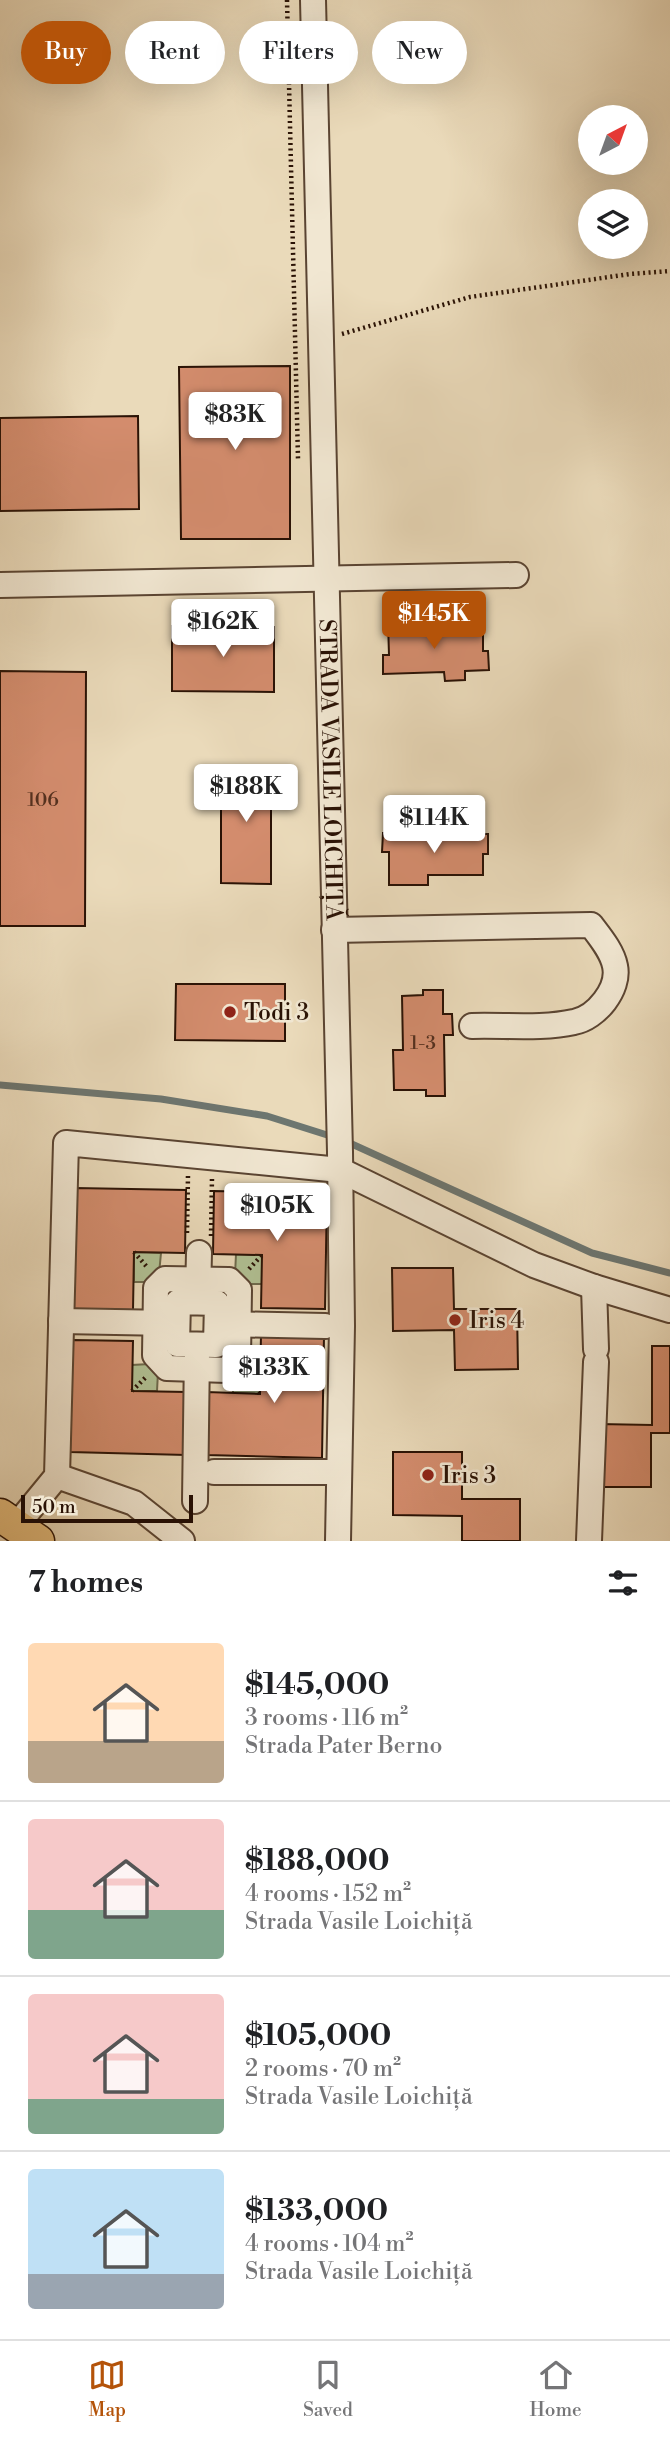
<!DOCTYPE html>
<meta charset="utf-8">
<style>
:root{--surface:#fff;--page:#f2f2f2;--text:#202124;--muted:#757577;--line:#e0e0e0;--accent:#b45309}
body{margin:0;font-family:"Libre Bodoni",serif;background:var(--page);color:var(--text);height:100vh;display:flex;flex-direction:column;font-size:26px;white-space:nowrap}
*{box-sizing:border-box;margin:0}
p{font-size:23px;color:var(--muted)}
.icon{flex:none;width:38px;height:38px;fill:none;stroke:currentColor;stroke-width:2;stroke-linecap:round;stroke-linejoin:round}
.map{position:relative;height:1541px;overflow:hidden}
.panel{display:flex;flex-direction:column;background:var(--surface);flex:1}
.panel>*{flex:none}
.guide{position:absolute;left:21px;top:21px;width:628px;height:63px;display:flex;gap:14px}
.needle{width:46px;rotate:41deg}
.fabs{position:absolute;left:578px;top:105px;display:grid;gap:14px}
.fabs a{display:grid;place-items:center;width:70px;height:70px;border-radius:50%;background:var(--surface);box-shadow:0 7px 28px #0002;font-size:35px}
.scale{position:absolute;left:21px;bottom:18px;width:172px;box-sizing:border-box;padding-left:7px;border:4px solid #2a1205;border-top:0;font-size:19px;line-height:24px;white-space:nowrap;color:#2a1205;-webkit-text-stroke:5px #f1e7d2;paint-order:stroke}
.price{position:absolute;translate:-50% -60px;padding:0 16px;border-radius:7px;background:#fff;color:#222;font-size:23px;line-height:46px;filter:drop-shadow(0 2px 4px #0008)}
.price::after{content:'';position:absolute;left:50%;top:42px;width:21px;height:16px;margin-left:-10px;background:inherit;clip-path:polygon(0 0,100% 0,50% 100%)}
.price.current{background:var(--accent);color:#fff}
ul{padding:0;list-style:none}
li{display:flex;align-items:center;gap:21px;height:175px;padding:0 28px}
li+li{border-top:2px solid var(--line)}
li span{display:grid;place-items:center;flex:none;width:196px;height:140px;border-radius:7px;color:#555}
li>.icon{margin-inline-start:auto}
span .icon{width:84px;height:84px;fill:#fffc;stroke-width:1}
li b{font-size:30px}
h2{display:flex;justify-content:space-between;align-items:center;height:84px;padding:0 28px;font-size:30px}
.pill{padding:0 24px;border-radius:32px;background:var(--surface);box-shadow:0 7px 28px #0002;font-size:24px;line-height:63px}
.pill.current{background:var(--accent);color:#fff}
.tabs{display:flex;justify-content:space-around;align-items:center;height:98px;border-top:2px solid var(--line);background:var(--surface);font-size:19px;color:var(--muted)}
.tabs a{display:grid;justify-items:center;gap:4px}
.tabs .current{color:var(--accent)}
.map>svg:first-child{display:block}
</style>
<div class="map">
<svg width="670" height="1541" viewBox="0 0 670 1541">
<rect width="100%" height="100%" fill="#eadaba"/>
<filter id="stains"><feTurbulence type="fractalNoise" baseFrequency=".00286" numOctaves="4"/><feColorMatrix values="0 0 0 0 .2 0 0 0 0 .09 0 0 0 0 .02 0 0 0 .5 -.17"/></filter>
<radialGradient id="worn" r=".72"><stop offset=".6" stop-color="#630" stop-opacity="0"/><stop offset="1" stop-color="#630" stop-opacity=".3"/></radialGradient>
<path fill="#b1c194" stroke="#6e6a4c" stroke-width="2" d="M134 1252 161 1253 159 1274 151 1282H134Z
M236 1254 262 1255V1284H244L235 1275Z
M150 1364 158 1372 157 1391H132V1365Z
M241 1365H260V1394L233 1393V1376Z"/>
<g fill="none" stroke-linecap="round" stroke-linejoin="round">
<path stroke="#6d7670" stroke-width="7" d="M0 1085 161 1099 267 1116 343 1140 592 1253 670 1273"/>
</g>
<path fill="#d38c6d" stroke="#2a1205" stroke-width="2" d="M290 366V539H181L179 367Z
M138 416 139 509 0 511V418Z
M427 621 428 631 483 630V651H488L489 670 465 671V680L445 681 444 672 383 674V655H389L388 622Z
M172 626 274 627V692L172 691Z
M0 671 86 672 85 926H0Z
M221 765H271V884L221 883Z
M444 825H464L465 834H488V854H483V875H428V885H389V852H382L383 833 444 834Z
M176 984H285V1041L175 1040Z
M423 990H443V1014H452L453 1035H444L445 1096H426V1090H394L393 1050H403L402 996 423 995Z
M75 1188 186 1190 185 1253 134 1252 133 1310 73 1309Z
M214 1191 327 1194 325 1309 261 1308 262 1255 213 1254Z
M392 1268H453L454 1309H517L518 1369 455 1370 454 1330 393 1331Z
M261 1334 324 1336 322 1458 206 1455 207 1392 260 1394Z
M72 1340 133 1341 132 1391 187 1392 186 1455 70 1452Z
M652 1346H670V1433H651V1487H599V1424L652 1425Z
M393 1452H462V1499H520V1541H462V1516L393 1515Z"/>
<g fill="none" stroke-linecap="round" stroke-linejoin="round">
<defs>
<g id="minor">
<path id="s1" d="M313 0 340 1152 342 1326 338 1541"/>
<path d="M0 585 516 575"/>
<path d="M334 930 591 925C600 937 612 951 615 966 620 989 596 1018 574 1022 543 1029 505 1025 472 1026"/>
<path d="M165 1279 229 1280 239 1290 238 1358 227 1370 167 1368 155 1355 156 1288Z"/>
<path d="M594 1287 596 1349"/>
<path d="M198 1295 199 1253"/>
<path d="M178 1302 217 1303 216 1345 177 1344Z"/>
<path d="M61 1321 170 1323"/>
<path d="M224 1324 325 1326"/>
<path d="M214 1472H339"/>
<path d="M57 1476 134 1503 182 1541"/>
<path d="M195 1501 197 1352"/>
<path d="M16 1526 57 1476 66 1143 340 1170 534 1265 594 1287 670 1310"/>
<path d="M589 1541 596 1362"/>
</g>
<path id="major" d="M0 1515 38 1541"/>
</defs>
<use href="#minor" stroke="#5a4432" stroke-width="28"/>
<use href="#major" stroke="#2a1205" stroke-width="35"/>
<path stroke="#2a1205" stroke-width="4.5" stroke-dasharray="2 3.5" stroke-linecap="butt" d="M287 0 298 459
M342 334 470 297 630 274 670 271
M187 1233 188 1175
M211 1236 212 1178
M134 1252 147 1267
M249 1269 262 1255
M247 1380 260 1394
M132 1391 146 1377"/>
<use href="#minor" stroke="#f1e7d2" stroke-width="24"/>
<use href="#major" stroke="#e5bd7d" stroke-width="32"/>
</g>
<g fill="#8f2418" stroke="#f1e7d2" stroke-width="2.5">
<circle cx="230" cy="1012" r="7"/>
<circle cx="455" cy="1320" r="7"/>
<circle cx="428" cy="1475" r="7"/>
</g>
<g text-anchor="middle" stroke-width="5" stroke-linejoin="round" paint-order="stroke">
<g font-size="19" fill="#54301f">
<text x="43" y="806">106</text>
<text x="423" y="1049">1-3</text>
</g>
<g font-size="23" fill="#2a1205" stroke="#f1e7d2">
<text dy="8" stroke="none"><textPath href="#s1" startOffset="770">STRADA VASILE LOICHIȚĂ</textPath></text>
</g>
<g font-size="23" fill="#2a1205" stroke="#f1e7d2" text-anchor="start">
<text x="244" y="1020">Todi 3</text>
<text x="469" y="1328">Iris 4</text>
<text x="442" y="1483">Iris 3</text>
</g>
</g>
<rect width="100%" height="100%" filter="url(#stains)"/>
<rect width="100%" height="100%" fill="url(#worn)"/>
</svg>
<div class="fabs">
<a><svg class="needle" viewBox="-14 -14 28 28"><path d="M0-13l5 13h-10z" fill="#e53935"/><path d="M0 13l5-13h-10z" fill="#757577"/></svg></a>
<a><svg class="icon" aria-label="layers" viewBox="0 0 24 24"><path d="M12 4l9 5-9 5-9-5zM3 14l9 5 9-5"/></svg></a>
</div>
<div class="scale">50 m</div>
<b class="price" style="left:235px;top:452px">$83K</b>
<b class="price current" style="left:434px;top:651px">$145K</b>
<b class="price" style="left:223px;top:659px">$162K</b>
<b class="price" style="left:246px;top:824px">$188K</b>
<b class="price" style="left:434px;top:855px">$114K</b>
<b class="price" style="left:277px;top:1243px">$105K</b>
<b class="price" style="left:274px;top:1405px">$133K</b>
<div class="guide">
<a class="pill current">Buy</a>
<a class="pill">Rent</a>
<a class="pill">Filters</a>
<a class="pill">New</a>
</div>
</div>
<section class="panel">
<h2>7 homes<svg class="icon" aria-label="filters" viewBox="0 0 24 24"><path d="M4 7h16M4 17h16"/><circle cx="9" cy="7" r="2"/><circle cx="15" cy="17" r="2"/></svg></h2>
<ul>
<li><span style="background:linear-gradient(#ffd9b3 70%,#b9a48a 0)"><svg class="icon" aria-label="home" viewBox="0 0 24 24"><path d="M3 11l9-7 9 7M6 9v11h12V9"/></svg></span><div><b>$145,000</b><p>3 rooms · 116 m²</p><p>Strada Pater Berno</p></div></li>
<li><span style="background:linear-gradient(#f6c9c9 65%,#7fa58c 0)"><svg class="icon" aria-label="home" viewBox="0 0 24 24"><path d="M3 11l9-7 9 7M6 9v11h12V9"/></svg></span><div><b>$188,000</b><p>4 rooms · 152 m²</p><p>Strada Vasile Loichiță</p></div></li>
<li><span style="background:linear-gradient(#f6c9c9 75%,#7fa58c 0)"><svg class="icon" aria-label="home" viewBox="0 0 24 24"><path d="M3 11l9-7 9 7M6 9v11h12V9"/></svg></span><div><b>$105,000</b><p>2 rooms · 70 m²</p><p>Strada Vasile Loichiță</p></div></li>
<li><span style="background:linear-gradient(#bfe0f5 75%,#9aa5b1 0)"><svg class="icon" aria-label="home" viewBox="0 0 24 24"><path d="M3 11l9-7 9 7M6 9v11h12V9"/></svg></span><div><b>$133,000</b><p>4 rooms · 104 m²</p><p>Strada Vasile Loichiță</p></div></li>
</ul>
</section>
<nav class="tabs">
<a class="current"><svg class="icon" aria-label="map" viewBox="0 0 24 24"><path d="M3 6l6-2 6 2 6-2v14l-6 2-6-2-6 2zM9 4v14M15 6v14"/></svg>Map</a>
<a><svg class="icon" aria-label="saved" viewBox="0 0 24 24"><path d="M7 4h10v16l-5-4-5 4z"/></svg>Saved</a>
<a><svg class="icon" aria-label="home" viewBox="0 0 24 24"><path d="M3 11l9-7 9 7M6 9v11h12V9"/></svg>Home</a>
</nav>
